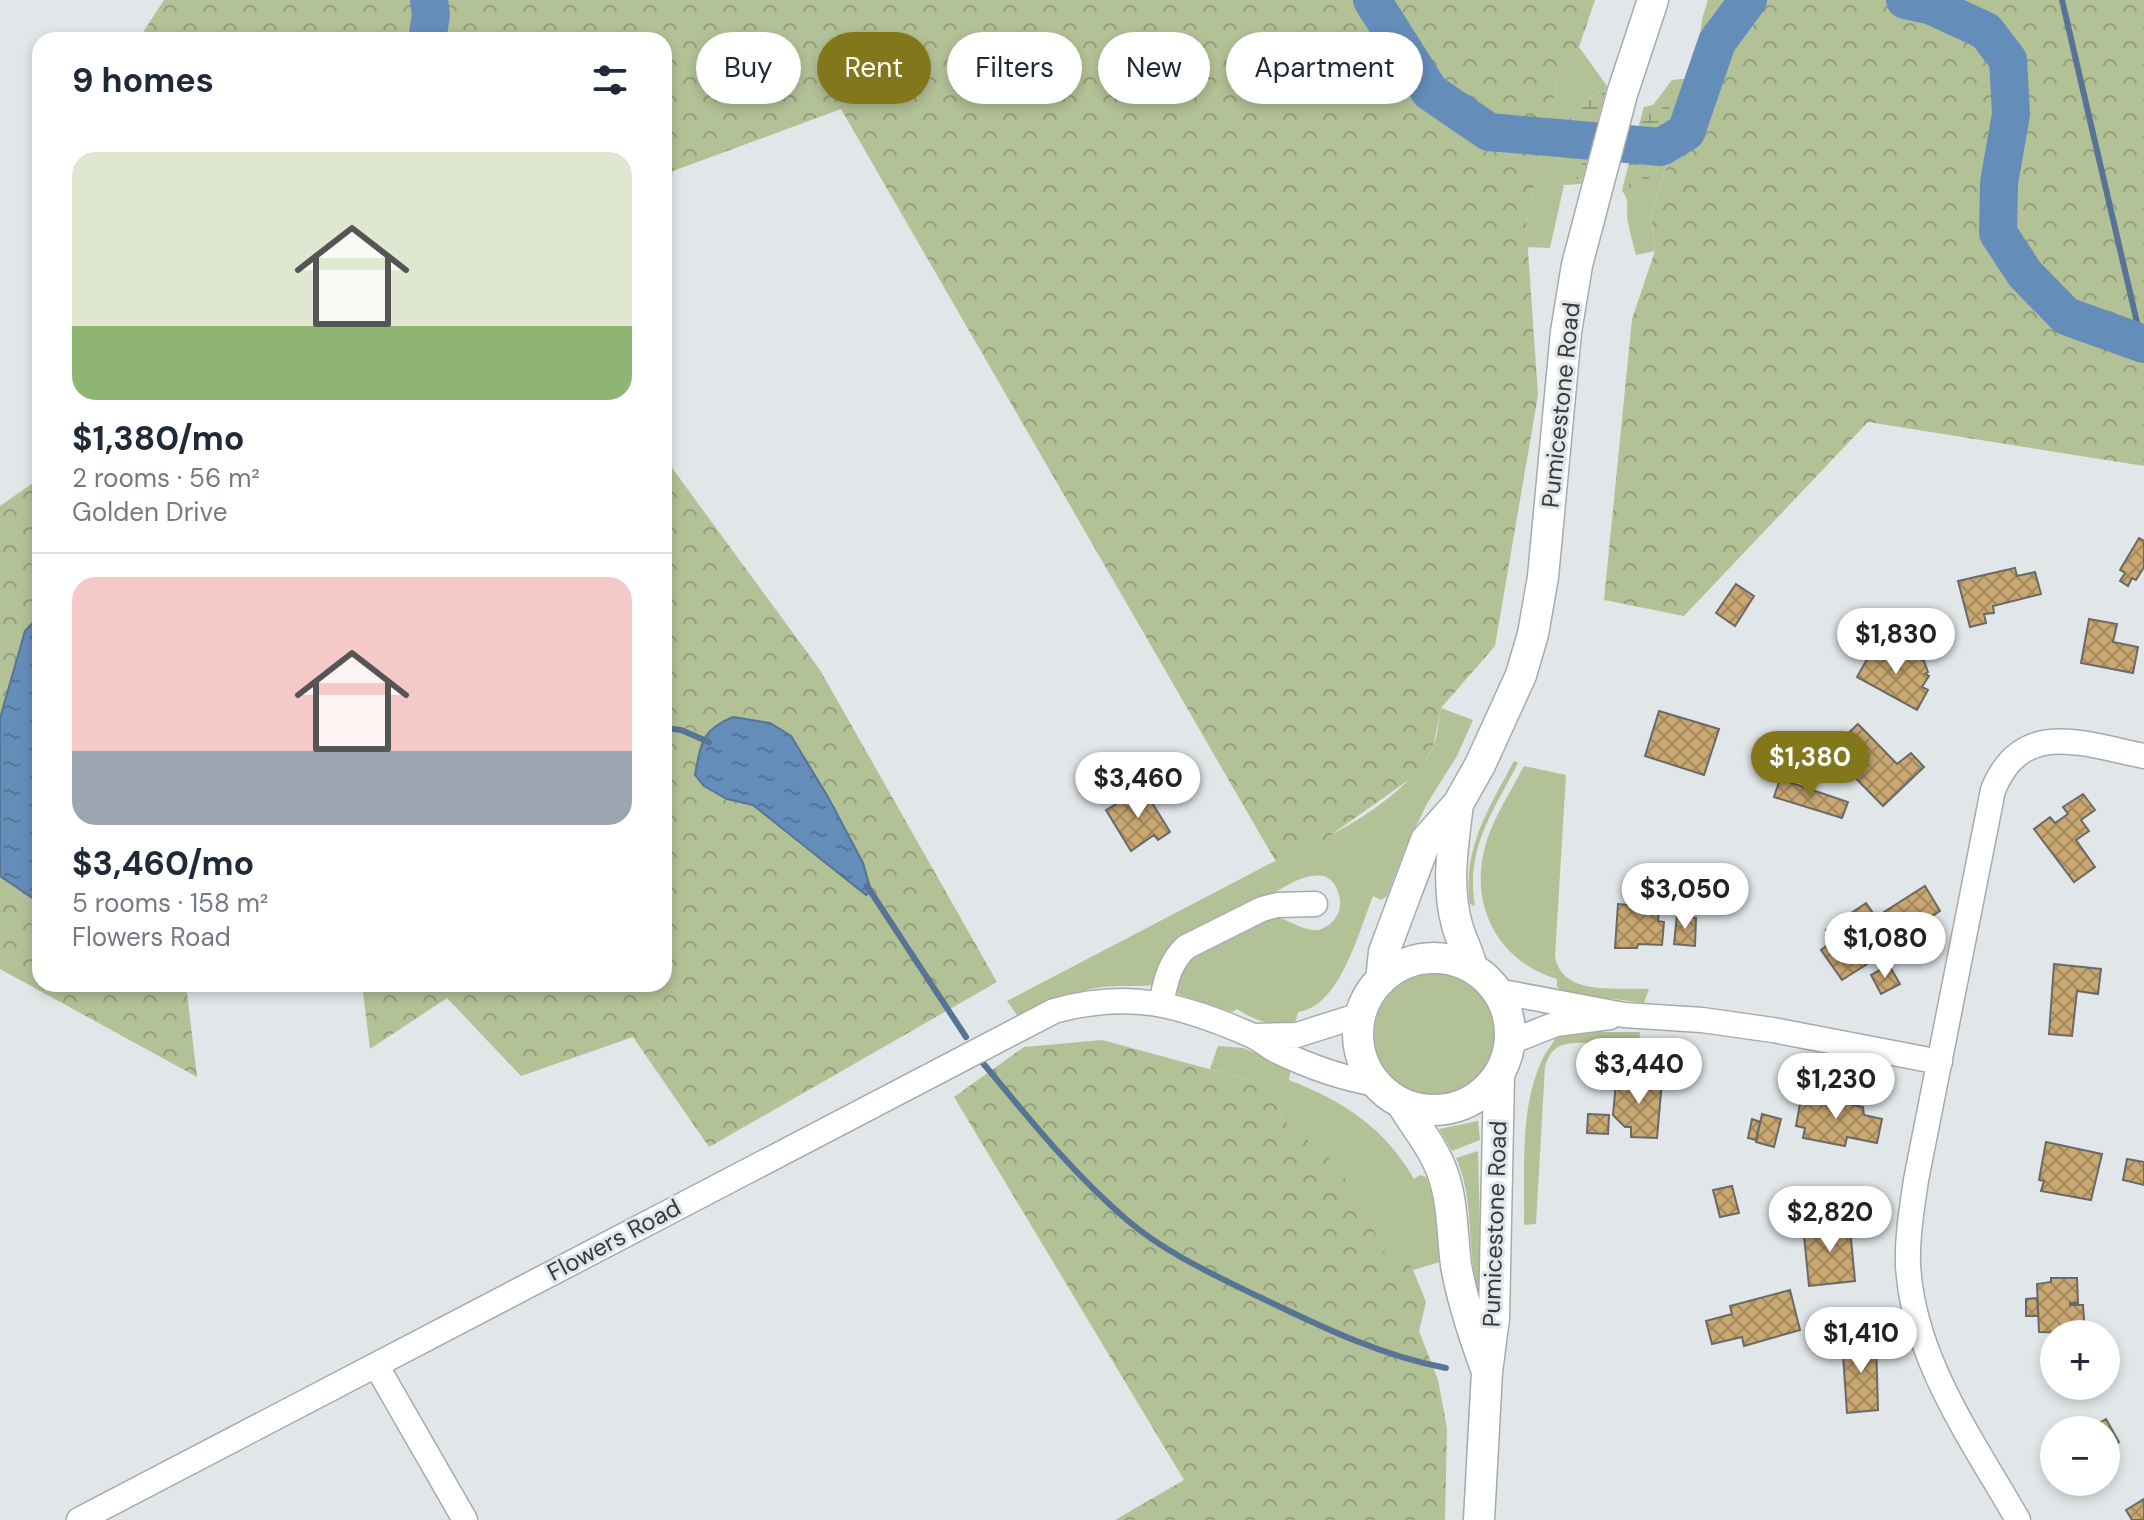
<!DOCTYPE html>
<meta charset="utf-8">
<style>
:root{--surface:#fff;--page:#f2f2f3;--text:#1f2937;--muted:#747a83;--line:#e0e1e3;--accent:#82771b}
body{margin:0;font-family:"DM Sans",sans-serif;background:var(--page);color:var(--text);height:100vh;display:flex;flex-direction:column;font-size:30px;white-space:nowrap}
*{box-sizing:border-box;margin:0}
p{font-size:26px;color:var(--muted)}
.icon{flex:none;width:44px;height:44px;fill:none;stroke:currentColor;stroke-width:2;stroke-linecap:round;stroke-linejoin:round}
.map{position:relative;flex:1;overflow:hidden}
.drawer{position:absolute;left:32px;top:32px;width:640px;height:960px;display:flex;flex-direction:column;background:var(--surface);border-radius:24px;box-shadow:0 4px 12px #0003}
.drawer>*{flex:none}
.hud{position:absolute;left:696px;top:32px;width:760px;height:72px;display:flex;gap:16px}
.buttons{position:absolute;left:2040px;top:1320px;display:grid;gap:16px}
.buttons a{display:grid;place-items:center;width:80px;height:80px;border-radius:50%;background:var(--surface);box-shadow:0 4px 12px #0003;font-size:40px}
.price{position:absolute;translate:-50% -68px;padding:0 18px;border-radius:28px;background:#fff;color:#222;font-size:26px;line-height:52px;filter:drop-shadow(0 2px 4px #0008)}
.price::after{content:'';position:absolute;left:50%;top:48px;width:24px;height:18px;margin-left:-12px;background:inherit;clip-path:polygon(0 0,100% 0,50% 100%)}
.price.active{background:var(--accent);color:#fff}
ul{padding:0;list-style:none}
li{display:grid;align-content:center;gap:16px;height:424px;padding:0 40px}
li+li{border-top:2px solid var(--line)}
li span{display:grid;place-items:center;height:248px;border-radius:24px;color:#555}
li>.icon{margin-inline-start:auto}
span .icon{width:144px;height:144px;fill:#fffc;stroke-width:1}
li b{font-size:34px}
h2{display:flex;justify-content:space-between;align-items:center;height:96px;padding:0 40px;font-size:34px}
.pill{padding:0 28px;border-radius:36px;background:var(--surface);box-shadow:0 4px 12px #0003;font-size:28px;line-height:72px}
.pill.active{background:var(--accent);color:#fff}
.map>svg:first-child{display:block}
</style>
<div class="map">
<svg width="2144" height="1520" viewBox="0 0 2144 1520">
<defs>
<pattern id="forest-crowns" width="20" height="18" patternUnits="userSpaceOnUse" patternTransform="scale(2)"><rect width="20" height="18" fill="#b3c196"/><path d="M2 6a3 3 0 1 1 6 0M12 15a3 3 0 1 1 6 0" fill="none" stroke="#939e7c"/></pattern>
<pattern id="wetland-marsh" width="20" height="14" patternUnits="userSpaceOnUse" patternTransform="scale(2)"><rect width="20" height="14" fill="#b3c196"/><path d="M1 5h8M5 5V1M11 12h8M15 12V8" fill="none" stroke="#939e7c"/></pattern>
<pattern id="water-ripples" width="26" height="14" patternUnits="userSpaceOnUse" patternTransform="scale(2)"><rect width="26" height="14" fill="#658dba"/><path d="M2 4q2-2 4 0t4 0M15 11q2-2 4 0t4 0" fill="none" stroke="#547498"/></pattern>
<pattern id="building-cross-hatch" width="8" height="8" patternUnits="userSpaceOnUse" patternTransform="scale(2)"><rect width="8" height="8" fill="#c9a771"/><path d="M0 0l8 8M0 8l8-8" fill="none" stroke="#a4895e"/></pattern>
</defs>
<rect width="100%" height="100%" fill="#e1e6e9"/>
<path fill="#b3c196" d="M1579 47 1607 86 1606 90C1577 97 1582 122 1547 129L1559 76Z
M1691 78 1681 122C1668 112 1658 110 1642 114L1644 107 1653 105 1672 80Z
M1543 146 1573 170 1577 180 1583 177 1581 184 1564 185 1550 248 1527 247 1526 222Z
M1659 157 1669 158 1651 213 1655 251 1636 255C1633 244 1630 233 1628 222 1625 210 1631 201 1622 191L1623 186 1626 187 1649 170Z
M1441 708 1473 720 1457 756 1428 802 1407 844 1387 896 1381 900 1373 896C1359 931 1340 1007 1298 1012L1295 1024C1274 1027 1255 1021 1237 1009L1232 1012 1178 994 1173 987C1175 979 1177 970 1182 963 1196 942 1240 918 1265 916 1290 914 1311 945 1333 921 1337 916 1340 912 1340 905 1341 894 1334 877 1322 876 1298 872 1271 898 1250 907 1228 918 1204 925 1185 941 1170 953 1158 966 1154 985 1137 987 1120 985 1103 987 1072 991 1045 1003 1017 1015L1007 1001 1298 849C1342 834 1409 792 1431 751 1438 739 1438 722 1441 708Z
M1514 761 1518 763C1493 812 1465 849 1475 906L1470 904C1462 849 1489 808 1514 761Z
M1524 766 1566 775 1555 956C1561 997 1618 987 1649 989L1644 1003 1561 992 1557 986V979C1497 961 1468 904 1486 843 1494 817 1511 791 1524 766Z
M1374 1035a62 62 0 1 1 124 0a62 62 0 1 1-124 0Z
M1565 1032H1640L1639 1048C1620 1047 1576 1038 1560 1046 1551 1050 1548 1058 1545 1066L1536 1224 1524 1225C1525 1171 1519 1110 1542 1060 1546 1051 1553 1044 1558 1034Z
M1218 1046 1243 1048 1291 1068 1289 1080C1343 1101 1384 1127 1414 1179L1420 1175 1426 1177 1433 1195 1440 1262 1413 1270 1385 1253 1366 1214 1297 1132 1283 1120 1279 1108 1246 1079 1210 1069Z
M1478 1121 1480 1140 1452 1151 1439 1129Z
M1478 1151 1482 1304C1464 1256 1477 1204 1456 1158Z"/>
<path fill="url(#forest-crowns)" d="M164 0H1595L1579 47 1559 76 1526 222 1538 395 1495 646 1441 708 1433 747 1417 774 1321 842 1298 849 1276 862 841 109 673 171 664 201V40H138Z
M1708 0H2144V466L1868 422 1684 616 1604 600 1632 319 1655 251 1651 213 1686 109 1703 16Z
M664 457 820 670 997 982 709 1147 633 1037 521 1076 447 998 370 1049 362 984H664Z
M40 478V984H186L197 1077 0 969V506Z
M1102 1040 1246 1079 1281 1094 1279 1108 1283 1120 1335 1163 1366 1214 1385 1253 1412 1267 1426 1302 1419 1331 1438 1380 1447 1428 1445 1520H1115L1184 1480 954 1097 1024 1047Z"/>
<path fill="url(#wetland-marsh)" d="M1606 90 1583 177 1577 180 1573 170 1543 146 1547 129C1582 122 1577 97 1606 90Z
M1667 104 1673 116 1681 122 1669 158 1659 157 1649 170V179C1640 185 1634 190 1623 186L1642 114Z"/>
<path fill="url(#water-ripples)" stroke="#587494" stroke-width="2" d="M40 615V903L0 876V718L25 631Z
M733 717 770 723 791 736 828 797 863 863 871 891 866 895 753 805 727 799 704 786 695 775C701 744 701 730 733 717Z"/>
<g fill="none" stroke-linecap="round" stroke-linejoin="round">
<path stroke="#587494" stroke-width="6" d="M2062 0 2142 344
M664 728 681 730 709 742
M867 886 966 1037
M982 1062C1028 1117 1072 1173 1127 1220 1163 1251 1210 1273 1253 1294 1316 1324 1377 1355 1446 1368"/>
<path stroke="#658dba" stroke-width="38" d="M1372 0 1430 92 1489 132 1661 147 1686 132 1717 42 1748 0
M1905 0 1932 6 1986 31 2008 60 2011 114 1999 183 1998 233 2025 274 2066 316 2144 344
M427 40 431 15 429 0"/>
</g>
<path fill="url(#building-cross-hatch)" stroke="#6b6965" stroke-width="2" d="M2139 538 2144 541V567L2136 580 2132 578 2128 586 2120 581 2125 573 2120 570Z
M2015 568 2017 576 2035 572 2041 594 1993 606 1994 613 1984 614 1986 623 1970 627 1958 581Z
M1736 584 1754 596 1735 626 1716 613Z
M2089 619 2117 624 2113 642 2138 647 2133 673 2081 663Z
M1875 645 1903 660 1914 656 1924 661 1928 672 1925 674 1929 676 1922 687 1928 690 1917 710 1857 677Z
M1659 711 1719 729 1704 775 1645 756Z
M1858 724 1897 764 1911 753 1924 767 1883 806 1829 751Z
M1780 779 1848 802 1842 818 1774 797Z
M1143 788 1170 832 1158 840 1154 835 1131 851 1106 810Z
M2083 794 2095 810 2081 820 2089 831 2076 840 2095 867 2074 882 2034 829 2050 817 2055 823 2068 814 2063 807Z
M1925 886 1940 911 1905 934 1908 938 1842 980 1821 950 1833 941 1826 930 1866 903 1876 917Z
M1618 904 1659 908 1658 921 1664 922 1662 945 1638 944 1637 948H1615Z
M1677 915 1696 918 1695 946 1674 944Z
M2054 964 2101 969 2098 994 2077 991 2072 1036 2049 1034Z
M1889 965 1900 984 1881 994 1871 975Z
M1634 1077 1662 1081 1657 1138 1631 1137V1127H1625L1613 1115 1616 1082 1633 1083Z
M1804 1094 1863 1107 1864 1115 1882 1119 1877 1143 1847 1137 1845 1146 1803 1138 1805 1128 1796 1126 1801 1098H1803Z
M1588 1114 1609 1115 1608 1134 1587 1133Z
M1762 1114 1781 1119 1774 1147 1756 1142Z
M1752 1119 1760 1122 1756 1140 1748 1138Z
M2046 1142 2102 1154 2091 1200 2041 1191 2044 1181 2039 1180Z
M2127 1159 2144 1162V1185L2123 1180Z
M1732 1186 1739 1213 1720 1217 1713 1190Z
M1806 1196 1808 1205 1790 1209 1788 1200Z
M1849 1218 1855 1281 1809 1286 1804 1236 1822 1235 1820 1220Z
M2051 1278H2077L2078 1303H2070V1305H2083L2085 1333 2039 1332 2037 1284 2051 1282Z
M1790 1290 1800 1330 1744 1346 1742 1337 1712 1344 1706 1321 1732 1314 1730 1306Z
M2037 1298 2038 1316H2026V1299Z
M1842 1340H1876L1878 1410 1847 1413Z
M2106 1419 2119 1442 2106 1449V1430H2087Z
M2144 1499V1520H2132L2126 1510Z"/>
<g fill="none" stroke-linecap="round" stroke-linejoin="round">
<defs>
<path id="minor" d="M1497 991 1624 1015 1702 1020 1773 1030 1940 1062
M1161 1003C1166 981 1169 963 1186 947L1262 909 1277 905 1315 904
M1254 1036 1297 1035 1360 1015
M1510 1042 1556 1024 1610 1017
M376 1365 465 1520
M79 1520 1054 1011C1130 990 1179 1004 1251 1035 1260 1039 1268 1046 1277 1051 1308 1066 1342 1078 1376 1084
M2018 1520C1973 1441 1913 1359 1908 1265 1907 1236 1912 1208 1916 1180L1993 790C2022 718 2084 744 2144 756"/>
<path id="major" d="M1458 804C1453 845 1446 885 1457 925 1461 940 1469 953 1472 968
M1358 1034a76 76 0 1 1 152 0a76 76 0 1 1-152 0Z
M1381 980 1384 952 1426 840 1458 804 1480 765 1521 675 1533 634 1543 577 1566 332 1577 265 1622 94 1653 0
M1402 1104C1416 1127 1434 1148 1443 1174 1453 1203 1452 1234 1456 1265 1462 1300 1473 1333 1485 1366
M1479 1520 1487 1372 1494 1318 1499 1075"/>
</defs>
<use href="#minor" stroke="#a6aaad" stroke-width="27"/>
<use href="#major" stroke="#a6aaad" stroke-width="33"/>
<use href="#minor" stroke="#fff" stroke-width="24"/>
<use href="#major" stroke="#fff" stroke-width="30"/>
</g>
<g text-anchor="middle" stroke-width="6" stroke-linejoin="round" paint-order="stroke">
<g font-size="24" fill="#38393b" stroke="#e1e6e9">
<text transform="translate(1561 405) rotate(-84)" y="8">Pumicestone Road</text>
<text transform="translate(1495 1224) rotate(-88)" y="8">Pumicestone Road</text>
<text transform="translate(614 1240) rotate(-28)" y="8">Flowers Road</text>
</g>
</g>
</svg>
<div class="buttons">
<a>+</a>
<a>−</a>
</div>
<b class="price" style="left:1896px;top:676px">$1,830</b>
<b class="price active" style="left:1810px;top:799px">$1,380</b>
<b class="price" style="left:1138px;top:820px">$3,460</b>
<b class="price" style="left:1685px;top:931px">$3,050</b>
<b class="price" style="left:1885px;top:980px">$1,080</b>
<b class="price" style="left:1639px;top:1106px">$3,440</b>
<b class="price" style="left:1836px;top:1121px">$1,230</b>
<b class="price" style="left:1830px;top:1254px">$2,820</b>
<b class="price" style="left:1861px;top:1375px">$1,410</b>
<div class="hud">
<a class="pill">Buy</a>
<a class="pill active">Rent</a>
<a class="pill">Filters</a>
<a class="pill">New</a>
<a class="pill">Apartment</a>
</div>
<section class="drawer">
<h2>9 homes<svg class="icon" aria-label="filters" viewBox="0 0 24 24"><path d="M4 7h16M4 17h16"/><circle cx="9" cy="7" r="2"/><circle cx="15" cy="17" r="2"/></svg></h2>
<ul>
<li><span style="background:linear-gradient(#dfe7d0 70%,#8fb573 0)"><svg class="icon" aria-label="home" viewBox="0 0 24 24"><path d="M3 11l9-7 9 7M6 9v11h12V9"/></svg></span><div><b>$1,380/mo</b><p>2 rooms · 56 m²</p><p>Golden Drive</p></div></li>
<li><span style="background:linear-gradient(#f6c9c9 70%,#9aa5b1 0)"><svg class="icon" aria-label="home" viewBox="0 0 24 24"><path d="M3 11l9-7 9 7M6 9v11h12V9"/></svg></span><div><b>$3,460/mo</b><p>5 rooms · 158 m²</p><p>Flowers Road</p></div></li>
</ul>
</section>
</div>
